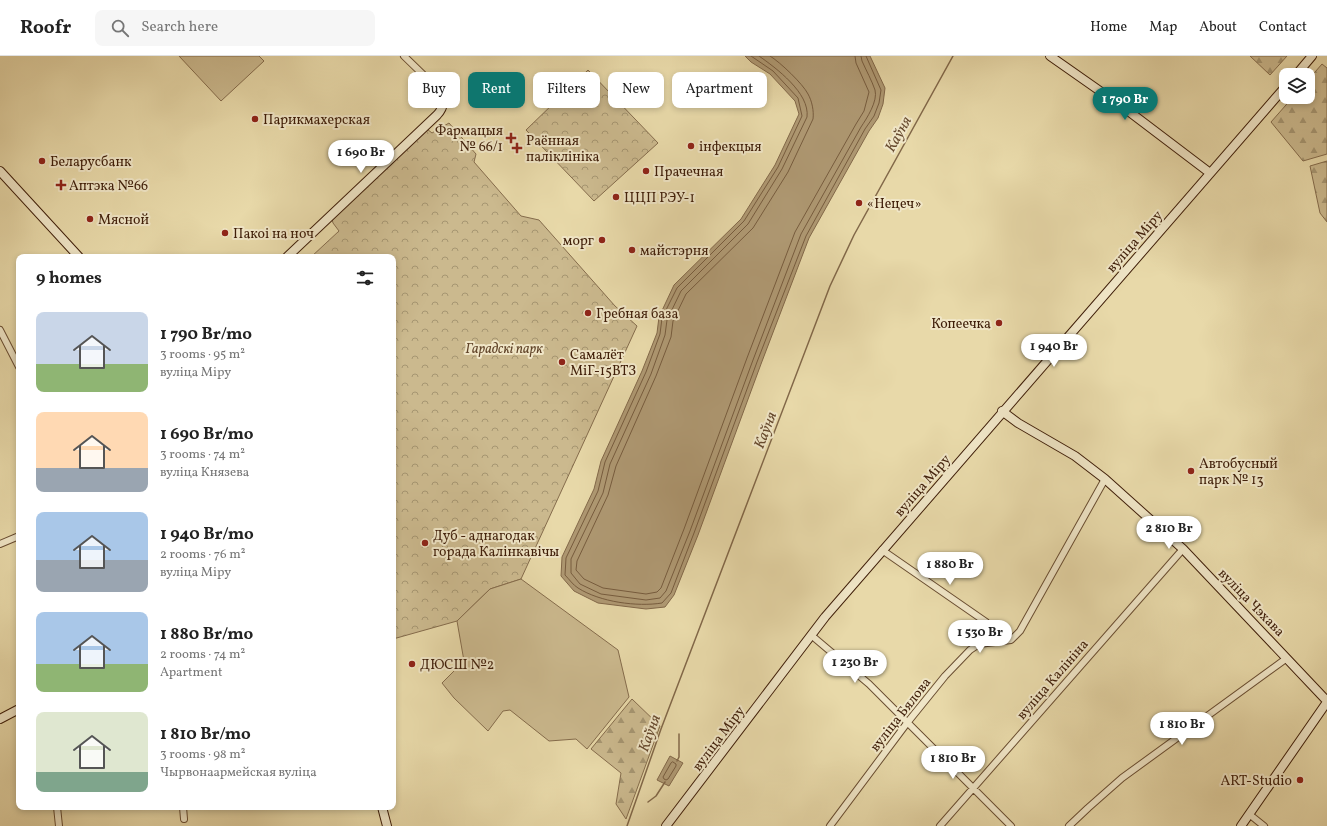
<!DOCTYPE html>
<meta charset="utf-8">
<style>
:root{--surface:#fff;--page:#f6f6f6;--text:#222;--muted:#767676;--line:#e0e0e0;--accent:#0f766e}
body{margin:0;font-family:Vollkorn,serif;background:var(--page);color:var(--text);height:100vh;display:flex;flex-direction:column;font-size:15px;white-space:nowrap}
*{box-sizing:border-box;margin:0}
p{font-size:13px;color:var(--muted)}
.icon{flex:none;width:22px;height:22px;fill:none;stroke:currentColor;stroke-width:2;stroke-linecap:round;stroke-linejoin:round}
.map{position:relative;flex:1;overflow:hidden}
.panel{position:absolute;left:16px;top:198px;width:380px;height:556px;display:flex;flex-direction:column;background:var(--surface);border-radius:8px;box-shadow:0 2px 6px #0003}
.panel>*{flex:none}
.guide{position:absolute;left:408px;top:16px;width:380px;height:36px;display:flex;gap:8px}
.tools{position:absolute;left:1279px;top:12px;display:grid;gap:8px}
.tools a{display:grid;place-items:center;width:36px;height:36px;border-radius:8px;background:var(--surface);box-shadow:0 2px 6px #0003;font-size:20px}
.price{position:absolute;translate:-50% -34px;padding:0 9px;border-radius:14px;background:#fff;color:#222;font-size:13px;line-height:26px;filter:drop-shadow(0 1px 2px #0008)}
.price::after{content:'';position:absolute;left:50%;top:24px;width:12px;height:9px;margin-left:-6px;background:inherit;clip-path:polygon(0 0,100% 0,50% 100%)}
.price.selected{background:var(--accent);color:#fff}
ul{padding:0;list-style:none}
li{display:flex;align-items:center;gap:12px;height:100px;padding:0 20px}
li span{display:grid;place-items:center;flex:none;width:112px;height:80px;border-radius:8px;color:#555}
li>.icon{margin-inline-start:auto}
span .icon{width:48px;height:48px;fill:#fffc;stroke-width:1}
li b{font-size:17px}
h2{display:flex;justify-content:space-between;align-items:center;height:48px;padding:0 20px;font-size:17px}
.pill{padding:0 14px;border-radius:8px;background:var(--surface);box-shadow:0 2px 6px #0003;font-size:14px;line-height:36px}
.pill.selected{background:var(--accent);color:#fff}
header{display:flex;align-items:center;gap:24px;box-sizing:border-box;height:56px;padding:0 20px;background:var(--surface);border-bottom:1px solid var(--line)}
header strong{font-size:19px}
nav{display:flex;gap:22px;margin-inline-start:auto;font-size:14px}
.search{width:280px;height:36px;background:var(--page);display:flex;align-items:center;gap:10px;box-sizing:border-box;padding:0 14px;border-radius:8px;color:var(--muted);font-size:15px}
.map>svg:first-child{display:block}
</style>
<header>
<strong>Roofr</strong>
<div class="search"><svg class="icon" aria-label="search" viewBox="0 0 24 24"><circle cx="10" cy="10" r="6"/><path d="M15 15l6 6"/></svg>Search here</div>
<nav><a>Home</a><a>Map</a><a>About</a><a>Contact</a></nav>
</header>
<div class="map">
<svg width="1327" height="770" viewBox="0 0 1327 770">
<defs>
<pattern id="forest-firs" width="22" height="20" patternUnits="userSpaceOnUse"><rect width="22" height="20" fill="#cbb98e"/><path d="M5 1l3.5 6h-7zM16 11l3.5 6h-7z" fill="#a69672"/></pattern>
<pattern id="park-crowns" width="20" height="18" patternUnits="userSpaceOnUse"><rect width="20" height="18" fill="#cbb98e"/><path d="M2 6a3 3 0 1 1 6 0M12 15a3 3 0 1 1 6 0" fill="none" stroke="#a69672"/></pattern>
</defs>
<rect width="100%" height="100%" fill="#e8d9a9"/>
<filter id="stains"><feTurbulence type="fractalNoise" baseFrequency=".005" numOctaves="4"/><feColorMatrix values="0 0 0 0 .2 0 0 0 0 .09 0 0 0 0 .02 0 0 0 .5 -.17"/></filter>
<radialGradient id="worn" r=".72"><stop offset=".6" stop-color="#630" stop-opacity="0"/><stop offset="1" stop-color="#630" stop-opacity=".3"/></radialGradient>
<path fill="url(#forest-firs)" stroke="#856c4c" d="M1250 0H1287L1270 19Z
M1322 8 1327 12V98L1303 105 1271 66 1293 41H1308V24Z
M1327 105V166L1320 157 1310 110Z
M632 643 660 670 626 763 616 748 621 717 591 693Z"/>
<path fill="url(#park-crowns)" stroke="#856c4c" d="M588 14 658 87 594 145 526 74Z
M449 67 476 98 474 106 521 160 539 164 615 250 637 270 521 523 490 533 457 565 393 583V201H311L339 175 333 167 332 163 427 73 432 77Z"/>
<path fill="#cbb98e" stroke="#856c4c" d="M179 0H259L264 5 221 45Z
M521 523 618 594 629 641 587 693 576 683 549 685 510 654 503 655 488 675 454 642 442 627 464 605 457 565 490 533Z"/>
<path fill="#af9973" stroke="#826849" d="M745 0H870L885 32 883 48 878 62 869 75 809 182 761 308 698 479 674 539 665 551 646 553 598 547 574 535 561 520 562 501 594 433 601 405 642 315 657 277 659 261 674 229 741 163 775 109 799 58 795 45 770 18 751 6Z
M670 700 683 707 669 730 657 724Z"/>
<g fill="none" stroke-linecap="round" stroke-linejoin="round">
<path stroke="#775c3e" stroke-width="1" d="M751 0 773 15 798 42 802 60 778 111 744 165 677 232 662 262 660 278 646 316 605 406 598 435 566 502 565 519C569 523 573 529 578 532 600 546 637 551 662 547L671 537 694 477 757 306 806 180 865 73 874 60 879 47 881 34 866 0
M759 0C776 12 810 37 807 61L782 113 748 168 681 235 667 264 665 279 651 318 610 408 603 437 571 503V517L580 528 601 538 646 544 660 542 666 535 690 475 753 304 801 178 861 71C867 62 878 45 875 34 872 25 866 14 862 5L861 0
M770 0C780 6 803 28 808 38 812 45 814 55 813 63L788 116 753 172 686 238 673 265 671 281 656 320 616 410 608 439 577 505 576 514 584 523 603 532 646 538 657 536 661 532 684 473 747 302 795 176 856 68 864 55 869 36 856 7 855 0
M673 706 676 708V710L668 723 666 724 664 723 663 721 671 707Z"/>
<path stroke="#826849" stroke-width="1.5" d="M677 705 679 701V678
M648 746 656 740 665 726
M627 770 661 673 830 230 854 179 953 0"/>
<defs>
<path id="street" d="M404 0 438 33
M0 274 19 311
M0 488 19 480
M882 494 986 566 997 585
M811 579 869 628 1011 770
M57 751 59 770
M183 751 184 763
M1249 758 1264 770
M830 770 907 667 945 620 970 594 979 588 1011 584 1020 575 1105 423
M940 770 1183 493
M1069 770 1088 752 1122 722 1287 602"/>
<path id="secondary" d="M1050 0 1127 54 1210 117
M1296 19 1312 0
M0 115 79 201
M287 201 437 59C446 49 443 44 438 33
M1002 355 1018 367 1075 400 1105 423 1183 493 1327 645
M0 663 19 653
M382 751 387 770
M666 770 825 561 1286 30
M1241 770 1327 646"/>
</defs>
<use href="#street" stroke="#694d31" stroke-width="8"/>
<use href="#secondary" stroke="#3f1e09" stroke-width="10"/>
<use href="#street" stroke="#f0e6c7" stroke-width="6"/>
<use href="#secondary" stroke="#f0e6c7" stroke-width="8"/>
</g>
<g fill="#8f2418" stroke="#f0e6c7" stroke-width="1.5">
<circle cx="255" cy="63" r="4"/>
<path d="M509 76h4v4h4v4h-4v4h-4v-4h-4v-4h4z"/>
<circle cx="691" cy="90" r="4"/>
<path d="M515 86h4v4h4v4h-4v4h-4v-4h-4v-4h4z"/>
<circle cx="42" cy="105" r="4"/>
<circle cx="646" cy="115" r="4"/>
<path d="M59 123h4v4h4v4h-4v4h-4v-4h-4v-4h4z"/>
<circle cx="616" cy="141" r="4"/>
<circle cx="859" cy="147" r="4"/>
<circle cx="90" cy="163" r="4"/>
<circle cx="225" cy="177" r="4"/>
<circle cx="602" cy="184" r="4"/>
<circle cx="632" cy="194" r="4"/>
<circle cx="588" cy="257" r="4"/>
<circle cx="999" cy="267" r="4"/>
<circle cx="562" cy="306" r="4"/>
<circle cx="1191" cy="415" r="4"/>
<circle cx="425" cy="487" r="4"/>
<circle cx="412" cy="608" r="4"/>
<circle cx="1300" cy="724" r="4"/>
</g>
<g text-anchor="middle" stroke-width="4" stroke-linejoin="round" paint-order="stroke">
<g font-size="14" fill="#3f1e09" stroke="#f0e6c7" text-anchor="start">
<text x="263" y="68">Парикмахерская</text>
<text x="503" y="79" text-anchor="end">Фармацыя<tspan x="503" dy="16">№ 66/1</tspan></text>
<text x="526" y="89">Раённая<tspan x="526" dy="16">паліклініка</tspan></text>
<text x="699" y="95">інфекцыя</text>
<text x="50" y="110">Беларусбанк</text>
<text x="654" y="120">Прачечная</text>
<text x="69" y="134">Аптэка №66</text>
<text x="624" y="146">ЦЦП РЭУ-1</text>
<text x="867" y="152">«Нецеч»</text>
<text x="98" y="168">Мясной</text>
<text x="233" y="182">Пакоі на ноч</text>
<text x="594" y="189" text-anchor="end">морг</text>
<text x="640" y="199">майстэрня</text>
<text x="596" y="262">Гребная база</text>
<text x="991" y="272" text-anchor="end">Копеечка</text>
<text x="570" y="303">Самалёт<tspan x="570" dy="16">МіГ-15ВТЗ</tspan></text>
<text x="1199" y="412">Автобусный<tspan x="1199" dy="16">парк № 13</tspan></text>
<text x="433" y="484">Дуб - аднагодак<tspan x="433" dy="16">горада Калінкавічы</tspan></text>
<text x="420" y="613">ДЮСШ №2</text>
<text x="1292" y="729" text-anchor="end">ART-Studio</text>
</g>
<g font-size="14" fill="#3f1e09" stroke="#f0e6c7">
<text transform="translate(1134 185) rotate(-49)" y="5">вуліца Міру</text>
<text transform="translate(922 429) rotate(-49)" y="5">вуліца Міру</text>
<text transform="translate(1252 546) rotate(46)" y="5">вуліца Чэхава</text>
<text transform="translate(1052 623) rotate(-49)" y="5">вуліца Калініна</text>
<text transform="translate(900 658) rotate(-52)" y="5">вуліца Бялова</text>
<text transform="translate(718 682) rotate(-53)" y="5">вуліца Міру</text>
</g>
<g font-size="14" font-style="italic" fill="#62452a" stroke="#f0e6c7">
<text x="504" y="297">Гарадскі парк</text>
</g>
<g font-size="15" font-style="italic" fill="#66492e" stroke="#f0e6c7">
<text transform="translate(898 78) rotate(-61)" y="5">Каўня</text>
<text transform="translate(765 374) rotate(-69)" y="5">Каўня</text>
<text transform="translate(649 677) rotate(-70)" y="5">Каўня</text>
</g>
</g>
<rect width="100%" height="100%" filter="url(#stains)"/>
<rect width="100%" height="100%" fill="url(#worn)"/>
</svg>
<div class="tools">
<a><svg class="icon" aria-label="layers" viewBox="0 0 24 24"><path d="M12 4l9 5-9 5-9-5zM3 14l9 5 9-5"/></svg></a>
</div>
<b class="price selected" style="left:1125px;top:65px">1 790 Br</b>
<b class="price" style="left:361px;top:118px">1 690 Br</b>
<b class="price" style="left:1054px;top:312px">1 940 Br</b>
<b class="price" style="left:1169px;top:494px">2 810 Br</b>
<b class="price" style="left:950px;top:530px">1 880 Br</b>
<b class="price" style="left:980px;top:598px">1 530 Br</b>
<b class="price" style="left:855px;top:628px">1 230 Br</b>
<b class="price" style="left:1182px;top:690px">1 810 Br</b>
<b class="price" style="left:953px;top:724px">1 810 Br</b>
<div class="guide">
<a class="pill">Buy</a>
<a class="pill selected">Rent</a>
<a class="pill">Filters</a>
<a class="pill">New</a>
<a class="pill">Apartment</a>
</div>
<section class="panel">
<h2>9 homes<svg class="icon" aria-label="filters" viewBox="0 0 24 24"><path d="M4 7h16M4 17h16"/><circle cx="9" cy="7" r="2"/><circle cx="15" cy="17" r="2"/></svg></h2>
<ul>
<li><span style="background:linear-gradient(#c9d6e8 65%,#8fb573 0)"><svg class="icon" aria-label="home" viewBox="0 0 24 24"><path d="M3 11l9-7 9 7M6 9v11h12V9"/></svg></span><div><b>1 790 Br/mo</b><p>3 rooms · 95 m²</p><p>вуліца Міру</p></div></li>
<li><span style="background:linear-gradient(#ffd9b3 70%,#9aa5b1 0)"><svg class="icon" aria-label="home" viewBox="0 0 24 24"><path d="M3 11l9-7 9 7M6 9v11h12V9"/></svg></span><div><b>1 690 Br/mo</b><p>3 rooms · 74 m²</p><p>вуліца Князева</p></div></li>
<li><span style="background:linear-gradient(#a9c7e8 60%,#9aa5b1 0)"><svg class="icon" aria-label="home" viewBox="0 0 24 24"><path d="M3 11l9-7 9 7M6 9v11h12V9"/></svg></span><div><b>1 940 Br/mo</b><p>2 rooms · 76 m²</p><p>вуліца Міру</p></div></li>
<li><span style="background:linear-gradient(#a9c7e8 65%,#8fb573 0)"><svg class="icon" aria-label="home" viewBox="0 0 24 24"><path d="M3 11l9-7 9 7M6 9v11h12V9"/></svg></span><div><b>1 880 Br/mo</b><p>2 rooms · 74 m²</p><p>Apartment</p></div></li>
<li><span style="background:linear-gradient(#dfe7d0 75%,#7fa58c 0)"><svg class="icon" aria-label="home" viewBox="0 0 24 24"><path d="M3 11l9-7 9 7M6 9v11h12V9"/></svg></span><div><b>1 810 Br/mo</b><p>3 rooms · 98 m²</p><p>Чырвонаармейская вуліца</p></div></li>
</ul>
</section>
</div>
